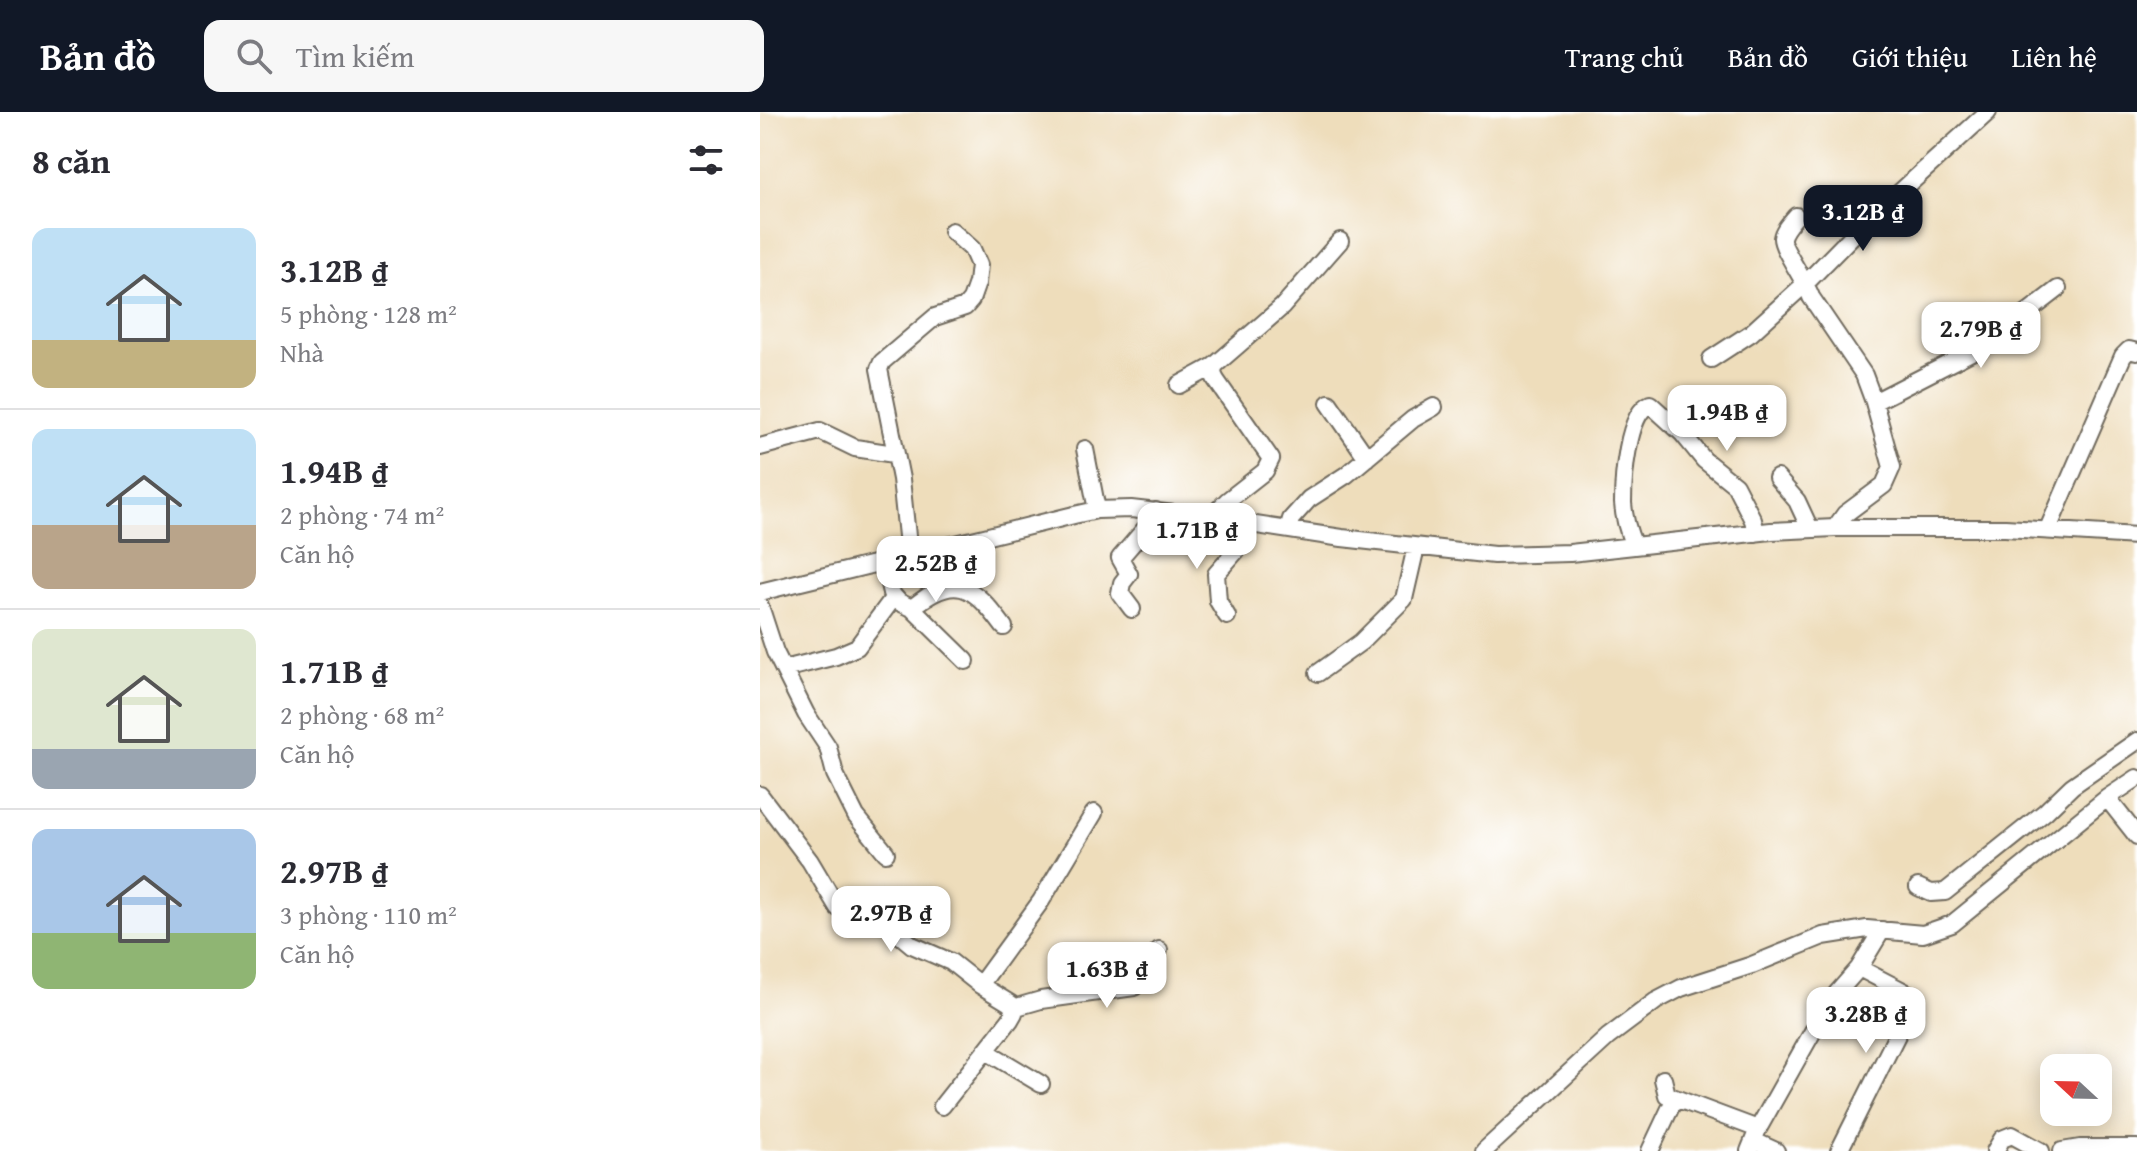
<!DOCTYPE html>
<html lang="vi">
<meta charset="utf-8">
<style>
:root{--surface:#fff;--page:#f7f7f7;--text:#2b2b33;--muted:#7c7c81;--line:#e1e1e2;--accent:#111827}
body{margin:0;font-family:"Gentium Book Plus",serif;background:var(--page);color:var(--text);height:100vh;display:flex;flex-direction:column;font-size:30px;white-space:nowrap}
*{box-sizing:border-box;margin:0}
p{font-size:26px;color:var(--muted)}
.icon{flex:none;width:44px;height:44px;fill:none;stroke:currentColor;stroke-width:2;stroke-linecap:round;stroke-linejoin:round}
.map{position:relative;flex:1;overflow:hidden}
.panel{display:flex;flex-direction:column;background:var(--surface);width:760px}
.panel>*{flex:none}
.needle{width:52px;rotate:292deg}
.fabs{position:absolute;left:1280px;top:942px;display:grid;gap:16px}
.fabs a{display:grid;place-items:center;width:72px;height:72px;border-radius:16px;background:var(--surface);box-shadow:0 4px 20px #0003;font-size:40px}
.price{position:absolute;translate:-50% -68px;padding:0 18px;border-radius:16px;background:#fff;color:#222;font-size:26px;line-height:52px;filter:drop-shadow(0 2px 4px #0008)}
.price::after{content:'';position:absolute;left:50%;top:48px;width:24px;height:18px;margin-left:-12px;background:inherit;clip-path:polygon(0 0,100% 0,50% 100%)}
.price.on{background:var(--accent);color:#fff}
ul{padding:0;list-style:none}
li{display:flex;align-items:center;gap:24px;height:200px;padding:0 32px}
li+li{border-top:2px solid var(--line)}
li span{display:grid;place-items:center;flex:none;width:224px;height:160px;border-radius:16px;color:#555}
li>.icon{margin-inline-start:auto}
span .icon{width:96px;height:96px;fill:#fffc;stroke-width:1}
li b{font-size:34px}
h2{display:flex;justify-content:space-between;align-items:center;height:96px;padding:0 32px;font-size:34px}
header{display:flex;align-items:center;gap:48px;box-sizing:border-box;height:112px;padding:0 40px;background:var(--accent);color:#fff}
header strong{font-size:38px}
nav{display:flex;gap:44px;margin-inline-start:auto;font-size:28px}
.search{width:560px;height:72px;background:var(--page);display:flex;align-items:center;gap:20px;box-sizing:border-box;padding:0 28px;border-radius:16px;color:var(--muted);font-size:30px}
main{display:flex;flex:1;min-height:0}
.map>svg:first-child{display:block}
</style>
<header>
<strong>Bản đồ</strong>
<div class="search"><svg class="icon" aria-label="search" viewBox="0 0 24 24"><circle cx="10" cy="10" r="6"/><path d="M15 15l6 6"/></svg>Tìm kiếm</div>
<nav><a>Trang chủ</a><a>Bản đồ</a><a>Giới thiệu</a><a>Liên hệ</a></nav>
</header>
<main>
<section class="panel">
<h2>8 căn<svg class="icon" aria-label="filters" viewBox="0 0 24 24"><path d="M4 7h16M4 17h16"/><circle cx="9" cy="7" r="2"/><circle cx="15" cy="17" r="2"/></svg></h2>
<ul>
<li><span style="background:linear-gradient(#bfe0f5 70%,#c2b280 0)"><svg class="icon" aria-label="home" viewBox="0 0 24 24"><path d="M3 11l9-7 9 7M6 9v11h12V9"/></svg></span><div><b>3.12B ₫</b><p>5 phòng · 128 m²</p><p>Nhà</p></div></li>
<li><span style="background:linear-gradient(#bfe0f5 60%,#b9a48a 0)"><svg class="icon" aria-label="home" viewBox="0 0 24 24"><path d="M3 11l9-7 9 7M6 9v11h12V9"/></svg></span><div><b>1.94B ₫</b><p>2 phòng · 74 m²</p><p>Căn hộ</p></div></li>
<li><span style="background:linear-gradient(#dfe7d0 75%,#9aa5b1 0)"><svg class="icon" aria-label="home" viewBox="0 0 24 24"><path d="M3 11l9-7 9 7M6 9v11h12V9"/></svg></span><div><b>1.71B ₫</b><p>2 phòng · 68 m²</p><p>Căn hộ</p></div></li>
<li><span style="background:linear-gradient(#a9c7e8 65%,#8fb573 0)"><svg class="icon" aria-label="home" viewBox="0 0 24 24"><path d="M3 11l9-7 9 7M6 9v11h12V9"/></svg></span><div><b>2.97B ₫</b><p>3 phòng · 110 m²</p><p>Căn hộ</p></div></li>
</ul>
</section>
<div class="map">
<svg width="1377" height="1039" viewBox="0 0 1377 1039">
<rect width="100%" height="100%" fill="#fff"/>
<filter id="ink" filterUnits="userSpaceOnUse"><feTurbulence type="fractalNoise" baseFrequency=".0125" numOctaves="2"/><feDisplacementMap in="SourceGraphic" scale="16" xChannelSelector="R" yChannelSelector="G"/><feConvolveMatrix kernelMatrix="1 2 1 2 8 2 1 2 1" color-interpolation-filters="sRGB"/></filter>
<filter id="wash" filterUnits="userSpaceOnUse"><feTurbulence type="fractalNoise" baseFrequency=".006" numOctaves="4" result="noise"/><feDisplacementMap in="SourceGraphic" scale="32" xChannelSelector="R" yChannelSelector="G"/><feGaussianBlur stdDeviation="1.8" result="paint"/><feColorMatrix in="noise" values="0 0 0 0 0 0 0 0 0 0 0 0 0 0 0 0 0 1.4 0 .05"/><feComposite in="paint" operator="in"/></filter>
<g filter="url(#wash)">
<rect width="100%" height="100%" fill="#edb"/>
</g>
<g filter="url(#ink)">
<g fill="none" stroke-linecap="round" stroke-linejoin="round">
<defs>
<path id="minor" d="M1036 104C1031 110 1023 118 1022 126 1021 135 1047 172 1051 185L1104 263 1114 290 1132 355 1124 373 1085 402 1075 416
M951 247 991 221 1046 171 1092 124 1228 0
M419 273 454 254
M1114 290 1225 233 1298 177
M569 291 607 346
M0 335 60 319 95 336 134 342
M325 337 337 398
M1017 366 1037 389 1050 417
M450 406 468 388 505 359 511 347 456 268 453 262 454 254 522 195 580 129
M528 417 531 407 549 387 586 363 653 307 674 295
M1288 417 1363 244 1369 238 1377 240
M874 434C868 420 864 406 863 391 863 369 867 301 890 292L922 321 944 348 975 373 993 408 996 421
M149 443 141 367 119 257 122 250 175 205 205 195 211 188 217 171 219 153 212 137 192 119
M124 450 131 481 139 490 152 496 206 549
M0 480 314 403 337 398 371 397 450 406 582 426 734 443 810 441 1011 419 1075 416H1245L1377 424
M0 494 15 540 46 602 68 635 75 662 96 704 126 741
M152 496C195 460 213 473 244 515
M372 497 360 481 362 471 369 462 360 446 391 410 396 399
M467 504 458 489 456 462 476 439 484 411
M24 557 76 544 97 535 134 485
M558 561 601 530 644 487 656 435
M0 683 50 749 78 796 90 802 104 799 117 804 152 833 191 850 220 873 251 892 254 901 250 908 182 994
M1347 686 1377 724
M1158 775 1171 781 1185 780 1285 700 1312 674 1377 629
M220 873 281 789 334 701
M253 896 281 888 374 875 399 838
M226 939 281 972
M903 967 907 983 998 1017
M994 1029 1016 1039
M724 1039 848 925 896 889 921 876 992 853 1063 824 1107 817 1163 822 1192 812 1347 686 1377 666
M890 1039 915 986
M989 1039 998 1017 1061 905 1077 881 1099 856 1122 818
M1079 1039 1150 897 1147 881 1099 856
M1235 1039 1242 1027 1252 1023 1281 1039
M1302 1039 1320 1036H1377"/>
</defs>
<use href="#minor" stroke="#6f695d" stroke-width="20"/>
<use href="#minor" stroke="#fff" stroke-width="16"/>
</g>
</g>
</svg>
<div class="fabs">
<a><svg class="needle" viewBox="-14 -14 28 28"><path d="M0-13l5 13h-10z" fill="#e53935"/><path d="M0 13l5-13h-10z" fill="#7c7c81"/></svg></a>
</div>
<b class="price on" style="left:1103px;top:141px">3.12B ₫</b>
<b class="price" style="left:1221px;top:258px">2.79B ₫</b>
<b class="price" style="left:967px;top:341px">1.94B ₫</b>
<b class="price" style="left:437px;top:459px">1.71B ₫</b>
<b class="price" style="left:176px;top:492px">2.52B ₫</b>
<b class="price" style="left:131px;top:842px">2.97B ₫</b>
<b class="price" style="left:347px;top:898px">1.63B ₫</b>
<b class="price" style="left:1106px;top:943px">3.28B ₫</b>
</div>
</main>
